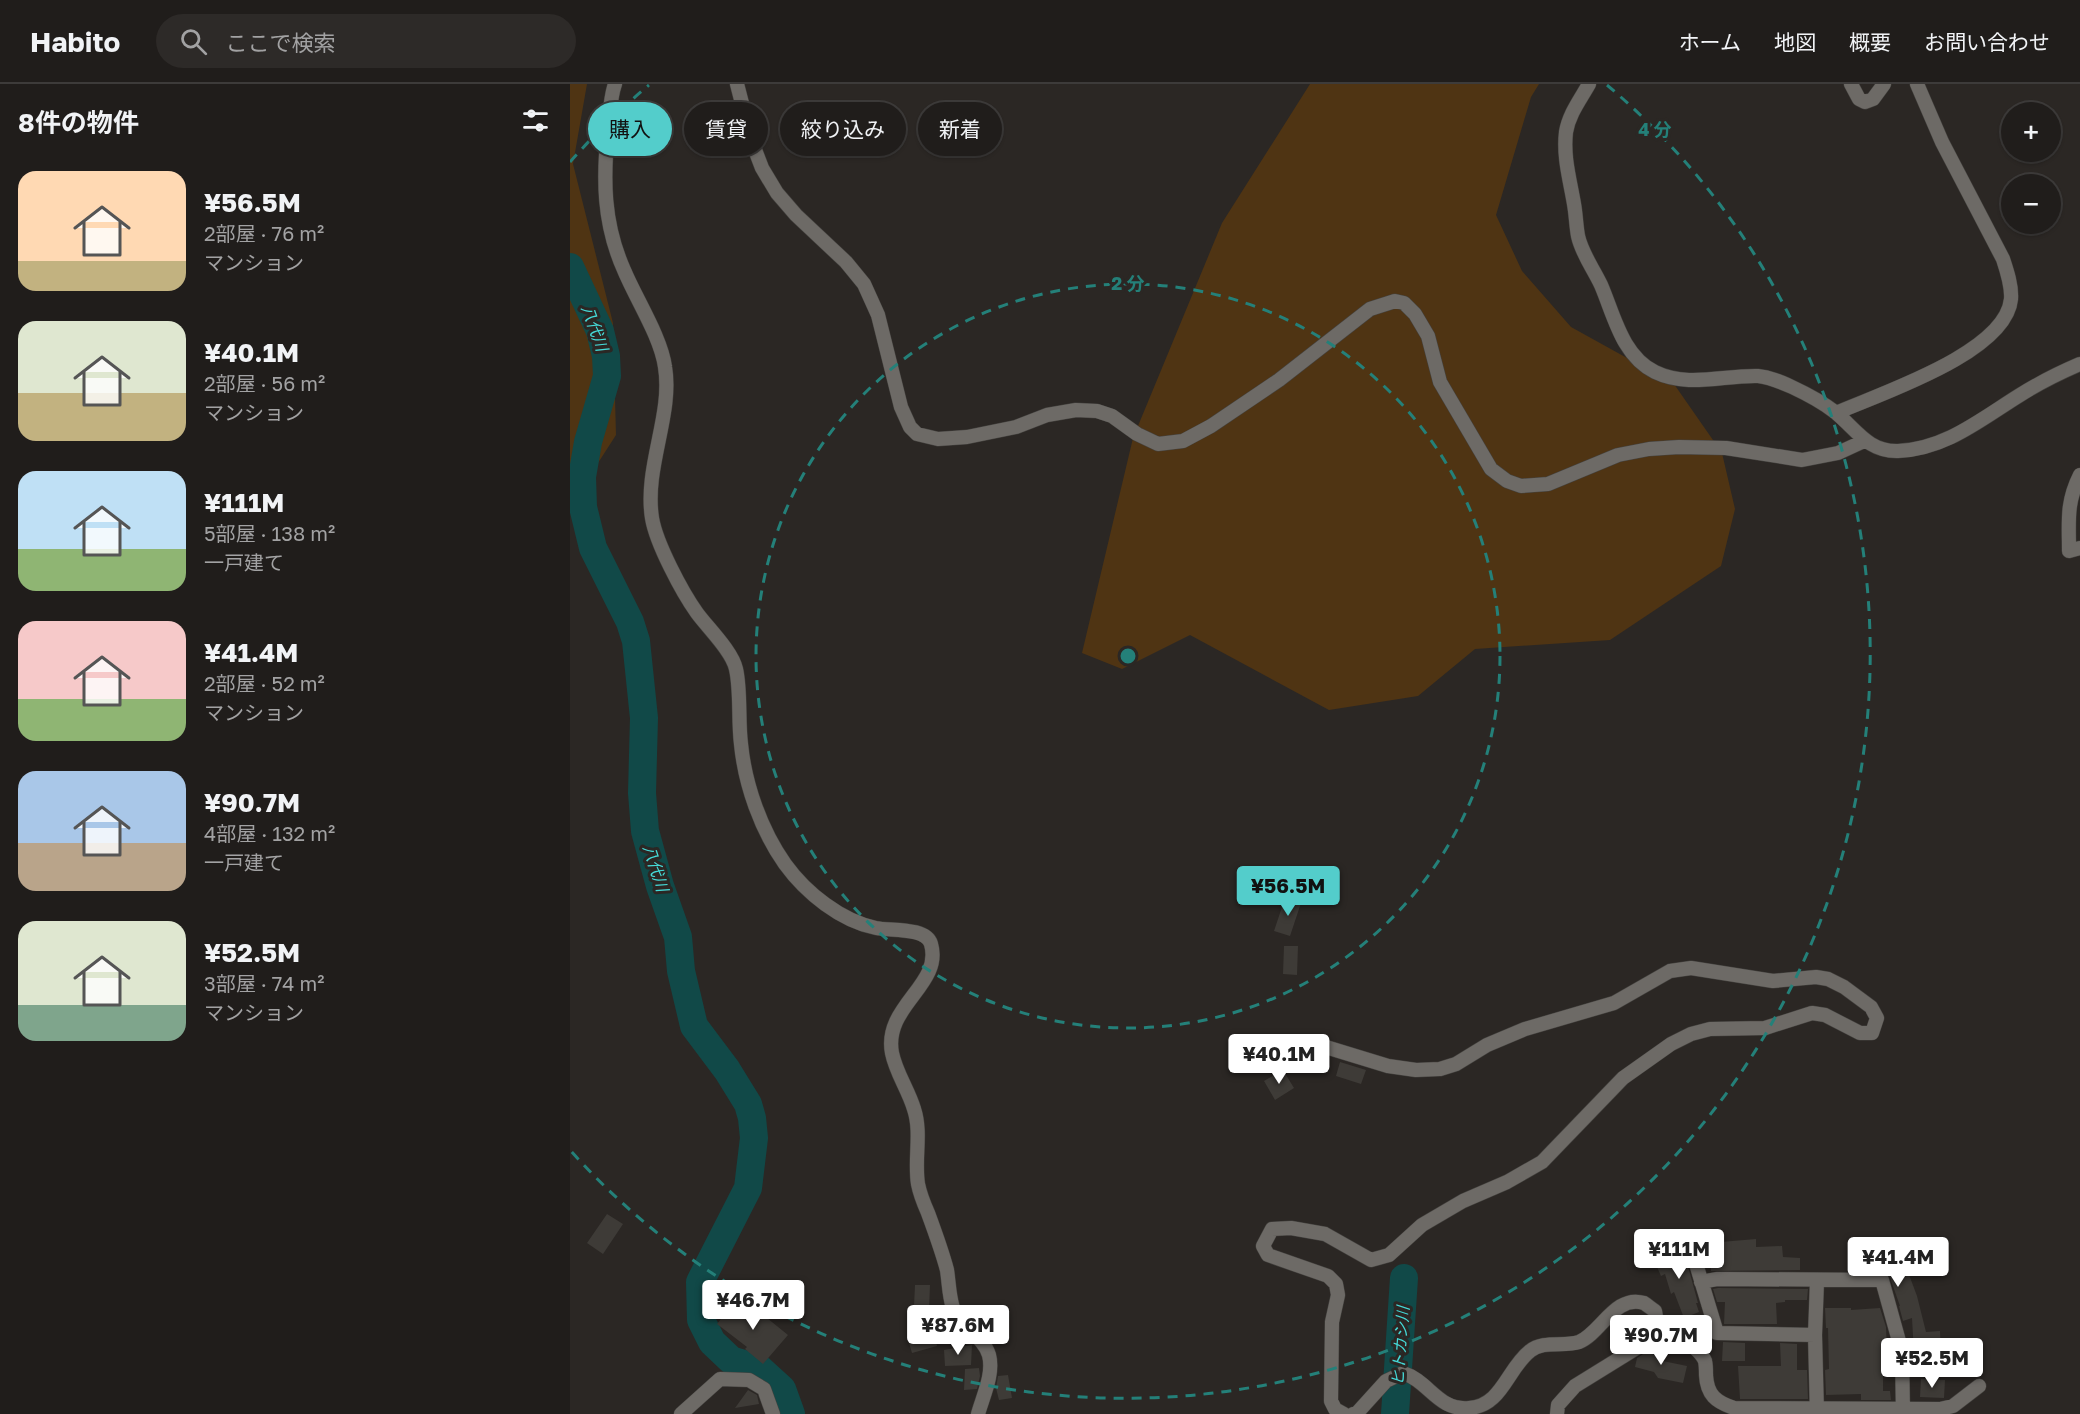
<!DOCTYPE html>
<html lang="ja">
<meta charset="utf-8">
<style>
:root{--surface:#201d1b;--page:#2d2a28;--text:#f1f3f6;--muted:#a2a2a3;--line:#3d3b3a;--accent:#53cdcb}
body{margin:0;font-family:"Golos Text","Noto Sans JP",sans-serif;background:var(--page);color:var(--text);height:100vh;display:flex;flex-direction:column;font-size:22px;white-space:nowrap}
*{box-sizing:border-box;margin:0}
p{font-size:20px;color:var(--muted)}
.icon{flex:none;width:33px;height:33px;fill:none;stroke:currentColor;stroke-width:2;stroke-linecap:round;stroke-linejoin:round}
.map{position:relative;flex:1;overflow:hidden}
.drawer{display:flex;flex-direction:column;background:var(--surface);width:570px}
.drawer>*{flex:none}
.hud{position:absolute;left:18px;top:18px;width:570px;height:54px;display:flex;gap:12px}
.controls{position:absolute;left:1431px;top:18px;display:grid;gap:12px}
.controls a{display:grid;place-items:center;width:60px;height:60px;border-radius:50%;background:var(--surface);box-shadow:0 2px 4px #0004,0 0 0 2px var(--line);font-size:30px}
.price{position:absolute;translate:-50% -51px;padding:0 14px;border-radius:6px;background:#fff;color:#222;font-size:20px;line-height:39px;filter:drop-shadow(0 2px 3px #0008)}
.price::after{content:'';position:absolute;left:50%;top:36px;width:18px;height:14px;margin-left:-9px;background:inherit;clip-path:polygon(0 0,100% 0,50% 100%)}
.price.on{background:var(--accent);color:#111}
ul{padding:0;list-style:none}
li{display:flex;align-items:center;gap:18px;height:150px;padding:0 18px}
li span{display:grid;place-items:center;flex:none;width:168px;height:120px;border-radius:18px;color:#555}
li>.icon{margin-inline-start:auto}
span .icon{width:72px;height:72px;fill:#fffc;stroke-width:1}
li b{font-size:26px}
h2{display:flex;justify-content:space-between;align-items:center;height:72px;padding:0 18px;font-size:26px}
.tag{padding:0 21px;border-radius:27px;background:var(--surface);box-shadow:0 2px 4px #0004,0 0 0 2px var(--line);font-size:21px;line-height:54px}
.tag.on{background:var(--accent);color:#111}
header{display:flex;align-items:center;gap:36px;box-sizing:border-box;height:84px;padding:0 30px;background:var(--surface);border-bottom:2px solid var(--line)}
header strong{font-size:28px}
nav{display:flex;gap:33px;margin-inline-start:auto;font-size:21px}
.search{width:420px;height:54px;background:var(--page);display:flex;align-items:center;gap:15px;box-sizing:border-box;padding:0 21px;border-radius:33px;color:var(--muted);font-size:22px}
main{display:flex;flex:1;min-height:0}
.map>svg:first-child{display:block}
</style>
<header>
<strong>Habito</strong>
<div class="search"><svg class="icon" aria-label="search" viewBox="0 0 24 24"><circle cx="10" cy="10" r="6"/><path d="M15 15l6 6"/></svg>ここで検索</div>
<nav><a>ホーム</a><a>地図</a><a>概要</a><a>お問い合わせ</a></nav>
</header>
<main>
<section class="drawer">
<h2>8件の物件<svg class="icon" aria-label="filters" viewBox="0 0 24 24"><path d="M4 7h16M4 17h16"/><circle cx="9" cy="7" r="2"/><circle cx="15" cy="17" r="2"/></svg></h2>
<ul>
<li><span style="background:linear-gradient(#ffd9b3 75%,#c2b280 0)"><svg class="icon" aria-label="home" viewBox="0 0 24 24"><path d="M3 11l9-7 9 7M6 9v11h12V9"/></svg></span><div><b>¥56.5M</b><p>2部屋 · 76 m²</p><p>マンション</p></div></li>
<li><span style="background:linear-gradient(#dfe7d0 60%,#c2b280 0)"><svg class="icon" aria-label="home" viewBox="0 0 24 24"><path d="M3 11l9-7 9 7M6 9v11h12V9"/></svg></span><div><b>¥40.1M</b><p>2部屋 · 56 m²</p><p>マンション</p></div></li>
<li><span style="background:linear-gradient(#bfe0f5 65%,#8fb573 0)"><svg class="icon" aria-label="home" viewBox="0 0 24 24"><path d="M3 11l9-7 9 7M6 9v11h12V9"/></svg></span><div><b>¥111M</b><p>5部屋 · 138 m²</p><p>一戸建て</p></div></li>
<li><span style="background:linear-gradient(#f6c9c9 65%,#8fb573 0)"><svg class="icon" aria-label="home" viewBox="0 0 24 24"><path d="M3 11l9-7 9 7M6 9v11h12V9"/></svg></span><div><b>¥41.4M</b><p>2部屋 · 52 m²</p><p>マンション</p></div></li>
<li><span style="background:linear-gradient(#a9c7e8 60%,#b9a48a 0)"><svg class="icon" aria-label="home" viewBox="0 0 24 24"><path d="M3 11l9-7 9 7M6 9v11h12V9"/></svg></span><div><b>¥90.7M</b><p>4部屋 · 132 m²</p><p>一戸建て</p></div></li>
<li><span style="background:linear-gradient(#dfe7d0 70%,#7fa58c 0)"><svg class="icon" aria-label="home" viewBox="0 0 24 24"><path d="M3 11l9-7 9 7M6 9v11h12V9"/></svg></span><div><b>¥52.5M</b><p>3部屋 · 74 m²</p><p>マンション</p></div></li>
</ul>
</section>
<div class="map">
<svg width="1510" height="1330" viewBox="0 0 1510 1330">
<rect width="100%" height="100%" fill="#2b2724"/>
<path fill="#4f3413" d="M0 0H17L3 80 43 239 46 351 10 407 0 408Z
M740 0H969L961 13 926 131 952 187 1001 243 1104 300 1152 369 1165 425 1151 482 1040 556 905 565 848 612 759 626 620 551 552 585 512 569 563 354 652 139Z"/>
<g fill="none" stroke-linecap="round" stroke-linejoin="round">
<path stroke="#114948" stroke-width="28" d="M0 183 30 247 36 272 37 292 18 358 12 393 13 423 23 464 60 538 66 557 74 634 72 709 75 747 90 802 108 853 111 887 124 942 157 986 178 1020 182 1034 184 1054 178 1104 130 1198 131 1236 142 1258 161 1276 190 1285 212 1305 221 1330
M825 1330 834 1194"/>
</g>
<path fill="#3e3b37" d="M715 814 731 819 720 852 704 847Z
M714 862H728L727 891 713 890Z
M770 978 796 986 791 1000 766 992Z
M713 986 724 1004 705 1016 694 997Z
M37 1130 53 1140 33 1170 17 1159Z
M1186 1155V1163L1212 1162 1213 1173 1230 1174V1186L1141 1187 1139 1159Z
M1331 1156 1338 1188 1347 1212 1356 1248 1370 1247 1371 1269 1344 1270 1342 1234 1333 1237 1329 1222H1330L1317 1185 1281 1186 1278 1166 1292 1164 1291 1159 1303 1158V1162Z
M1108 1163 1119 1186 1128 1219H1126L1129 1228 1114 1234 1104 1208 1101 1210 1095 1190 1091 1192 1083 1174Z
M345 1201H360L359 1227 367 1262 342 1269 337 1252 350 1248 344 1222Z
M1148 1204 1238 1205 1237 1216H1215V1218L1206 1219 1207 1240H1154L1155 1218H1147L1143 1205Z
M171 1215 198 1232 197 1234 218 1251 193 1280 175 1265 177 1263 147 1240 157 1227 161 1230Z
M1255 1224H1281V1226L1310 1224 1316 1243 1317 1267H1313V1307H1320L1321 1316H1291V1310L1256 1311 1255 1286 1259 1285 1258 1244H1256Z
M1092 1258 1088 1276 1117 1282 1113 1299 1088 1294 1084 1288 1065 1283 1067 1274Z
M1153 1258 1175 1259V1277H1152Z
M1210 1259 1227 1260V1286H1237L1238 1315H1170L1168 1282H1211Z
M402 1261 401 1281 375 1282 374 1266Z
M1350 1273 1352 1291H1341V1274Z
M409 1284 410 1292 407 1305 394 1306 395 1285Z
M438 1291 442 1314 429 1316 426 1304 428 1292Z
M1351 1295 1375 1296 1374 1314 1350 1313Z
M178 1306 187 1311 189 1320 165 1324Z"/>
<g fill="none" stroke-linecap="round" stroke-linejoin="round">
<defs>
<path id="street" d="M45 0C40 14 40 30 38 45 33 95 33 139 54 186 66 215 91 253 95 283 103 331 74 383 82 434 86 459 112 508 127 529 138 544 162 567 166 585 171 607 168 637 171 660 175 701 191 746 215 780 236 809 271 837 306 844 321 847 356 843 361 860 373 901 313 922 322 969 326 989 338 1005 344 1025 352 1049 344 1075 348 1100 350 1110 354 1120 358 1129 365 1148 372 1167 377 1186 379 1199 379 1212 383 1224 389 1243 413 1251 419 1271 424 1290 413 1312 408 1330
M167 0 182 58 192 84 207 109 226 131 276 178 294 200 308 231 331 323 340 343 347 350 368 355 397 353 446 343 477 331 506 326 527 327 542 332 567 350 588 360 613 357 641 342 709 296 800 225 825 217 834 219 845 230 858 252 870 298 921 385 937 397 951 402 978 400 1048 371 1079 365 1109 363 1156 364 1232 376 1268 369 1294 357
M1019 0C1010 16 999 30 996 48 993 73 1000 96 1004 120 1006 131 1006 141 1008 152 1012 170 1023 184 1031 201 1044 231 1052 272 1085 288 1118 304 1153 291 1188 292 1200 293 1211 298 1222 303 1237 310 1252 318 1265 328 1286 345 1298 368 1328 367 1376 365 1411 335 1450 311 1469 299 1489 289 1510 280
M1281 0 1289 15 1295 18 1303 15 1314 0
M1266 329C1309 310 1436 269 1441 215 1442 202 1437 187 1433 175L1372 58 1347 0
M1510 391C1496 419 1499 437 1499 467L1510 464
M746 960 818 982 846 986 870 985 886 980 917 961 955 945 1044 919 1100 887 1121 884 1203 897 1246 893 1258 895 1274 903 1301 923 1307 934 1302 949H1290L1255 931 1242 929 1195 944 1140 945 1121 950 1101 960 1053 994 972 1078 937 1098 893 1117 852 1141 819 1171 801 1176 755 1150 721 1144 702 1145 693 1162 698 1171 758 1192 766 1200 768 1211 762 1238 761 1317 765 1325 774 1330
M1124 1173 1147 1249 1245 1251
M1131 1198 1147 1195 1312 1196 1332 1268 1333 1330
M1087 1239C1098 1241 1131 1266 1135 1277 1136 1281 1136 1287 1136 1291 1137 1311 1146 1318 1164 1324L1370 1325 1383 1322 1409 1302
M111 1330 150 1295 179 1296 194 1305 203 1330
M783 1330 787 1329 816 1297 833 1289C859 1297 868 1327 899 1324 932 1322 937 1285 960 1267 973 1256 994 1263 1009 1258 1031 1249 1045 1210 1074 1219 1077 1221 1082 1225 1085 1227L1087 1239 1081 1255 1005 1302 988 1321 987 1330
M1247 1330 1245 1251 1247 1197"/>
</defs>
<use href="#street" stroke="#44423f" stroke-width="15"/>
<use href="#street" stroke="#6d6a66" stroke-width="14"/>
</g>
<g fill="none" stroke="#248079" stroke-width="3" stroke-dasharray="10 8">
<circle cx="558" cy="572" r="372"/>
<path d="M0 78A745 745 0 0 1 79 1M1037 1A745 745 0 1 1 0 1066"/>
</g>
<g text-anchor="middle" stroke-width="6" stroke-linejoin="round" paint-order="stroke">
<g font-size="16" font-style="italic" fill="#45dad8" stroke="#2b2724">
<text transform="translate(25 244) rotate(70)" y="6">八代川</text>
<text transform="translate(86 784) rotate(72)" y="6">八代川</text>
<text transform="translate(830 1262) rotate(-86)" y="6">ヒトカシ川</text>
</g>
</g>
<circle cx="558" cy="572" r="9" fill="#248079" stroke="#2b2724" stroke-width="3"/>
<g font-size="18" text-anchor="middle" font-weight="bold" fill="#248079" stroke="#2b2724" stroke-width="6" stroke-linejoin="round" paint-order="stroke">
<text x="1085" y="52">4 分</text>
<text x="558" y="206">2 分</text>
</g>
</svg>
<div class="controls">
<a>+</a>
<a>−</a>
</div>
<b class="price on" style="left:718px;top:833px">¥56.5M</b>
<b class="price" style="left:709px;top:1001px">¥40.1M</b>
<b class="price" style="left:1109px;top:1196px">¥111M</b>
<b class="price" style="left:1328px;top:1204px">¥41.4M</b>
<b class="price" style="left:183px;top:1247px">¥46.7M</b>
<b class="price" style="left:388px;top:1272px">¥87.6M</b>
<b class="price" style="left:1091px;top:1282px">¥90.7M</b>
<b class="price" style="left:1362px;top:1305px">¥52.5M</b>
<div class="hud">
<a class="tag on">購入</a>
<a class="tag">賃貸</a>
<a class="tag">絞り込み</a>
<a class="tag">新着</a>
</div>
</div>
</main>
